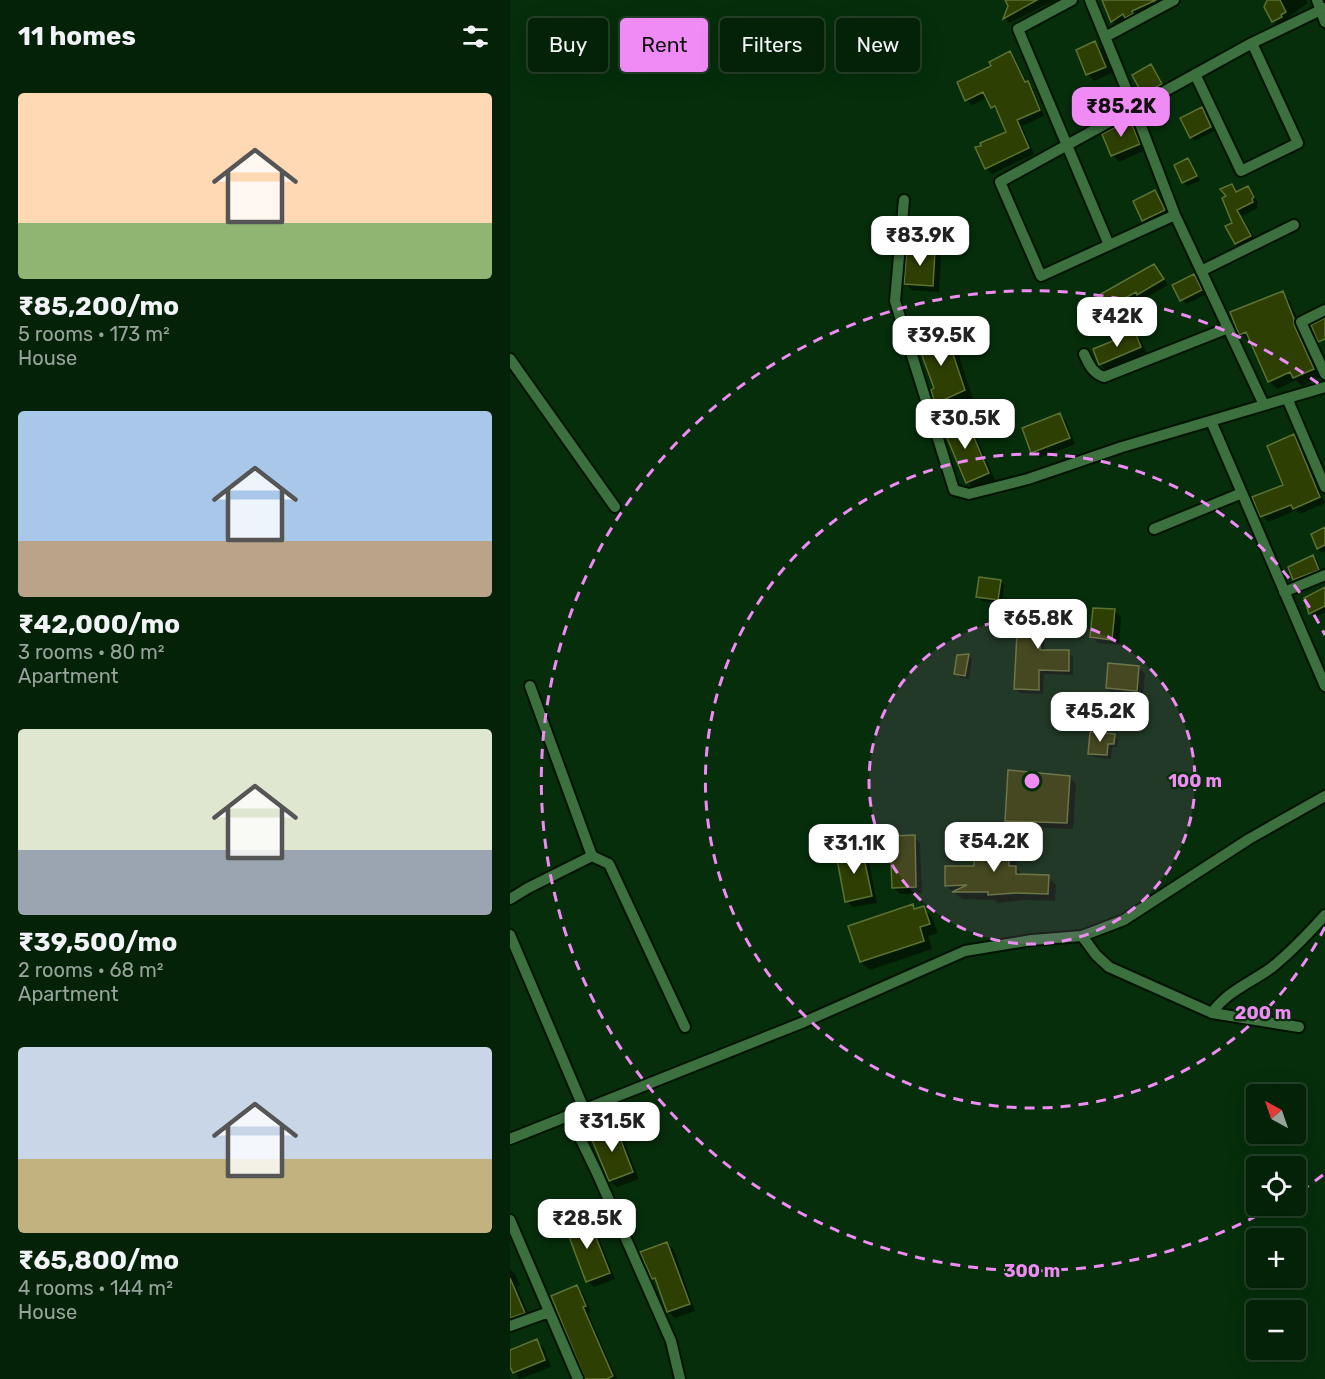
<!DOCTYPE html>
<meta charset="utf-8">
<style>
:root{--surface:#042208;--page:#0d2a12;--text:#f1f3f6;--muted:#97a49c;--line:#253f29;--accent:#f08bf6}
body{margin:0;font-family:Rubik,sans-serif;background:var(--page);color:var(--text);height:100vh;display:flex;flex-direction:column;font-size:22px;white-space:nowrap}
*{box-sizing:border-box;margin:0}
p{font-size:20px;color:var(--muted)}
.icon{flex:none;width:33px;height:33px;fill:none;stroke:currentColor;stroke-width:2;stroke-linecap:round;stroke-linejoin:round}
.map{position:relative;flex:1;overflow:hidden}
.side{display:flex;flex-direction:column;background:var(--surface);width:510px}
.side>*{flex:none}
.banner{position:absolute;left:18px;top:18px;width:570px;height:54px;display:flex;gap:12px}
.needle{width:39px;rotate:320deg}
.controls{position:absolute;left:736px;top:1084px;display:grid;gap:12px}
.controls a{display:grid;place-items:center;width:60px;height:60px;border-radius:6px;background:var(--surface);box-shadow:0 6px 24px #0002,0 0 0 2px var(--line);font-size:30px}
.price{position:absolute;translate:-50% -51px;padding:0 14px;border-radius:12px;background:#fff;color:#222;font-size:20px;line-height:39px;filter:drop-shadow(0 2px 3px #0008)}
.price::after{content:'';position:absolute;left:50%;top:36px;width:18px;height:14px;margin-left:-9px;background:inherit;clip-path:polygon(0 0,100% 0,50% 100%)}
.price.current{background:var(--accent);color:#111}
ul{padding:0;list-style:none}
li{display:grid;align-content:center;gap:12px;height:318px;padding:0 18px}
li span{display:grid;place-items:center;height:186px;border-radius:6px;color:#555}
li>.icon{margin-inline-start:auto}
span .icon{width:108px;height:108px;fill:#fffc;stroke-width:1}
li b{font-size:26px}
h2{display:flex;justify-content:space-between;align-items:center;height:72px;padding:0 18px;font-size:26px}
.chip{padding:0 21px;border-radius:6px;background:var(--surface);box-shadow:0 6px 24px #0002,0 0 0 2px var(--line);font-size:21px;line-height:54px}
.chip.current{background:var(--accent);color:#111}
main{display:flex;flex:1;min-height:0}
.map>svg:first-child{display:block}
</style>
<main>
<section class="side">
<h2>11 homes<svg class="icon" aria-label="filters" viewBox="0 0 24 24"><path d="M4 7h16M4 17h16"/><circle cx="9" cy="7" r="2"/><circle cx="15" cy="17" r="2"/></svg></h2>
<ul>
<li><span style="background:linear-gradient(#ffd9b3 70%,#8fb573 0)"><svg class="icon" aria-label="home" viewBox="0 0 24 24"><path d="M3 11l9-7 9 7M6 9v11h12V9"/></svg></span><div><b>₹85,200/mo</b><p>5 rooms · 173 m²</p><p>House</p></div></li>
<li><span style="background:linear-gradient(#a9c7e8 70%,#b9a48a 0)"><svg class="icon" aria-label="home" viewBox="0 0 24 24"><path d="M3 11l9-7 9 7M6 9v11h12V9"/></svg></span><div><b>₹42,000/mo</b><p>3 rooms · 80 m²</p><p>Apartment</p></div></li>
<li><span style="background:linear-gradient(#dfe7d0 65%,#9aa5b1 0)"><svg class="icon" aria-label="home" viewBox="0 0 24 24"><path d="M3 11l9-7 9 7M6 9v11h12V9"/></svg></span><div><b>₹39,500/mo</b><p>2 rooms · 68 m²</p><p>Apartment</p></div></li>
<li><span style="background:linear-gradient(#c9d6e8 60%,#c2b280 0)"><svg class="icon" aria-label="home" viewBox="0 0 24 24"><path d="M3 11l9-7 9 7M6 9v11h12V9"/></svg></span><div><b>₹65,800/mo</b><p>4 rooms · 144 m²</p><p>House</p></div></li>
</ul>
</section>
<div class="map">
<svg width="815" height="1379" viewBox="0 0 815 1379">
<rect width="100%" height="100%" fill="#062e0b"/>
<path fill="#0007" d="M496 0H524L502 12V15L528 0H546L499 23 495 18 500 6Z
M594 0H642L645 8 608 26 602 21Z
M755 0H796L798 3 768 25 764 21Z
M585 43 592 49 602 73 584 81 578 74Z
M500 53 505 58 517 82 523 88 534 116 512 126 524 154 482 174 476 168 498 133 489 113 482 107 477 98 462 105 456 100 483 67Z
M641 66 647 73 657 91 640 100 634 94Z
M692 109 704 131 685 141 681 137Z
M620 122 626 128 635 150 609 162 603 155Z
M678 160 682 164 690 181 677 186 673 182Z
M722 186 728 192 738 187 744 193 748 203 746 205 748 208 732 216 746 242 732 249 726 244 717 227 724 223 718 197Z
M645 192 651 199 660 217 639 226 633 220Z
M425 251 431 258 429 292 402 290 396 284Z
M649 272 658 285 634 299 632 297 603 313 597 307Z
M684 276 695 295 676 304 664 286Z
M772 293 780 301 811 377 792 386 786 380 767 389 759 381 741 341 739 342 731 334Z
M435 332 444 341 463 399 435 412 426 403V388Z
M624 334 631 340 637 354 597 371 590 364Z
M550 415 556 421 565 444 529 458 522 452Z
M454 418 461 424 485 480 464 489 458 482Z
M783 436 789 442 815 503 790 514 786 510 758 522 752 516 775 485Z
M815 529V551L812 553 808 549 803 535Z
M803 556 807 560 812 574 788 583 784 579Z
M490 581 494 585 492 603 472 601 468 597Z
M815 589V612L805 617 801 613Z
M585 610 605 611 611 617 609 645 588 643 582 637Z
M561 614 566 619V631L535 630 534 651 558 652 563 657V675L534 674 533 694 510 693 505 689 509 617 541 618Z
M458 655 462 659 459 679 450 678 446 673Z
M628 667 635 674 633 696 604 694 597 688Z
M604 736 608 740 607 747H602L601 759 584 757 579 753Z
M560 777 566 784 563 829 503 827 497 820Z
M404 837 410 843 412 893 390 894 384 887Z
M498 841 506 849 507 869 513 876 538 877 546 885 545 901 515 900 488 903 485 900 452 899 436 886 465 867Z
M352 851 358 857 367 903 343 907 337 901Z
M402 906 407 910 413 908 422 917 428 933 418 936 422 949 360 970 351 962Z
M105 1127 111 1133 129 1179 107 1187 100 1181 82 1136Z
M78 1219 84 1225 105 1279 84 1287 77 1281Z
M157 1243 164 1250 185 1311 165 1318 159 1312 149 1284 143 1278Z
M0 1269 5 1274 10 1285 7 1287 21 1320 0 1329Z
M66 1287 73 1293 81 1312 78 1313 107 1379H76Z
M27 1341 34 1348 41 1367 10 1379 4 1372 0 1362V1352Z"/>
<path fill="#2e3f03" stroke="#5c7232" stroke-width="1.5" d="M495 0H527L493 19 498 6Z
M592 0H646L622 11 623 14 615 18 613 14 601 22Z
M757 0H770L776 12 771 15 772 17 762 22 754 7Z
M585 41 596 67 576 75 566 50Z
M500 51 515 82 518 81 530 110 507 120 519 148 475 169 465 147 471 146 470 143 496 132 485 106 481 108 473 92 455 101 447 82 481 66 479 62Z
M641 64 652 84 633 95 622 75Z
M692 107 701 127 680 138 670 118Z
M620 120 630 144 601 156 592 134Z
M678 158 687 176 672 183 664 165Z
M722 184 726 192 738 186 744 197 742 199 743 202 727 210 741 236 725 244 715 226 722 223 712 198 716 196 710 189Z
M645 190 655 210 632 221 623 201Z
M397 248 425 250 423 286 394 284Z
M644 264 654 279 627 295 626 292 596 308 589 295Z
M684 274 692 290 670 301 662 285Z
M773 291 784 319V325L804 369 783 378 780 372 758 382 736 332 729 335 720 312Z
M815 318V339L808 342 801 325Z
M435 330 455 390 425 404 421 390 424 388 407 342Z
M625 332 631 347 589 365 583 349Z
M550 413 560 438 521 453 512 428Z
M455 416 479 473 456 483 432 426Z
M784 434 810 497 783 509 781 505 750 517 742 497 773 485 757 446Z
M815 527V545L807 549 801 534Z
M803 555 809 570 783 580 778 567Z
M469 577 491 580 488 600 466 597Z
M815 587V606L799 614 794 598Z
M583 608 605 609 602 640 580 637Z
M540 612 562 613 561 627 531 626 530 650H559V671L529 670V690L504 689 508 615 539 617Z
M459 654 455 676 444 674 447 655Z
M598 663 629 666 627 691 596 688Z
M580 732 605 734 604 744H598L597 755 578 754Z
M498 770 560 776 557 823 495 821Z
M405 835 406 887 382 888 380 836Z
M498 839 499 866H506V874L539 875 538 894 506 893 478 895V892H442L457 885 435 886V866H464L465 840Z
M352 849 362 896 335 902 326 854Z
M403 904 404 909 414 906 420 924 410 927 414 941 350 962 338 926Z
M105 1125 123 1172 99 1181 80 1135Z
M78 1217 100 1273 76 1282 55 1226Z
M157 1242 180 1304 157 1312 145 1278 142 1279 130 1252Z
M0 1278 15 1313 0 1318Z
M67 1285 76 1306 73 1307 103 1376 97 1379H75L41 1296Z
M27 1339 35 1360 3 1373 0 1367V1350Z"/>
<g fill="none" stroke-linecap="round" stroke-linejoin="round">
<defs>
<path id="minor" d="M562 0 508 29 599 245
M580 0 624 108 665 215 754 405
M807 0 815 22
M595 37 664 0
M685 74 731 171 788 143 742 43
M394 200 385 301 444 490 459 494 518 479 612 447 815 387
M665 215 531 276 490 182 742 43 815 8
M691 271 784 225
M815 310 791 322 815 374
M574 354C579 364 582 373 594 377L718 328
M0 359 105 507
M777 398 815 487
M701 421 815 686
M644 529 732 493
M774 592 815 575
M82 856 99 864 175 1027
M0 899 18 888 82 856 20 686
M0 935 74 1109
M572 936 586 955 599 967 702 1013 789 1027
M702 1013C716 992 740 983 761 968 781 952 798 934 815 915
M59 1115 87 1173 161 1341 170 1379
M0 1139 294 1022 455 951 522 940 572 936 614 920 739 839 815 796
M0 1220 68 1379
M0 1326 39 1312"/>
</defs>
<use href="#minor" stroke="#001401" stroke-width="14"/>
<use href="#minor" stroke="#3c703f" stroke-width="10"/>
</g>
<circle cx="522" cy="781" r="163" fill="#f08bf6" fill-opacity=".12"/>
<g fill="none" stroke="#f08bf6" stroke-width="3" stroke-dasharray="10 8">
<circle cx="522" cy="781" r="163"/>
<path d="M815 927A327 327 0 1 1 815 635"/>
<path d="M813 1175A490 490 0 0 1 789 1192M763 1207A490 490 0 1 1 813 387"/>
</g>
<circle cx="522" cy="781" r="9" fill="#f08bf6" stroke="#062e0b" stroke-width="3"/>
<g font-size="18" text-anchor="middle" font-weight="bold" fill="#f08bf6" stroke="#062e0b" stroke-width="4.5" stroke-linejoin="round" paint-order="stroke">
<text x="685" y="787">100 m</text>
<text x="753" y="1019">200 m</text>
<text x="522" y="1277">300 m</text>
</g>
</svg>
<div class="controls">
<a><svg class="needle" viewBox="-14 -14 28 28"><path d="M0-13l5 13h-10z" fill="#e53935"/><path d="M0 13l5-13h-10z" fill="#97a49c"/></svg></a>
<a><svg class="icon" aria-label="locate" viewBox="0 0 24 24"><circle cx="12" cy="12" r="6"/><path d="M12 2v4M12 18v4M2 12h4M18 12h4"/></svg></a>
<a>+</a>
<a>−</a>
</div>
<b class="price current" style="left:611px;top:138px">₹85.2K</b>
<b class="price" style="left:410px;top:267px">₹83.9K</b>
<b class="price" style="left:607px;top:348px">₹42K</b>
<b class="price" style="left:431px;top:367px">₹39.5K</b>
<b class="price" style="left:455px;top:450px">₹30.5K</b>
<b class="price" style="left:528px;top:650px">₹65.8K</b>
<b class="price" style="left:590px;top:743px">₹45.2K</b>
<b class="price" style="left:484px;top:873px">₹54.2K</b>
<b class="price" style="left:344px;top:875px">₹31.1K</b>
<b class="price" style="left:102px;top:1153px">₹31.5K</b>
<b class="price" style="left:77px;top:1250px">₹28.5K</b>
<div class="banner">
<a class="chip">Buy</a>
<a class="chip current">Rent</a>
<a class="chip">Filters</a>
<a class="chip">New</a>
</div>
</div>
</main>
